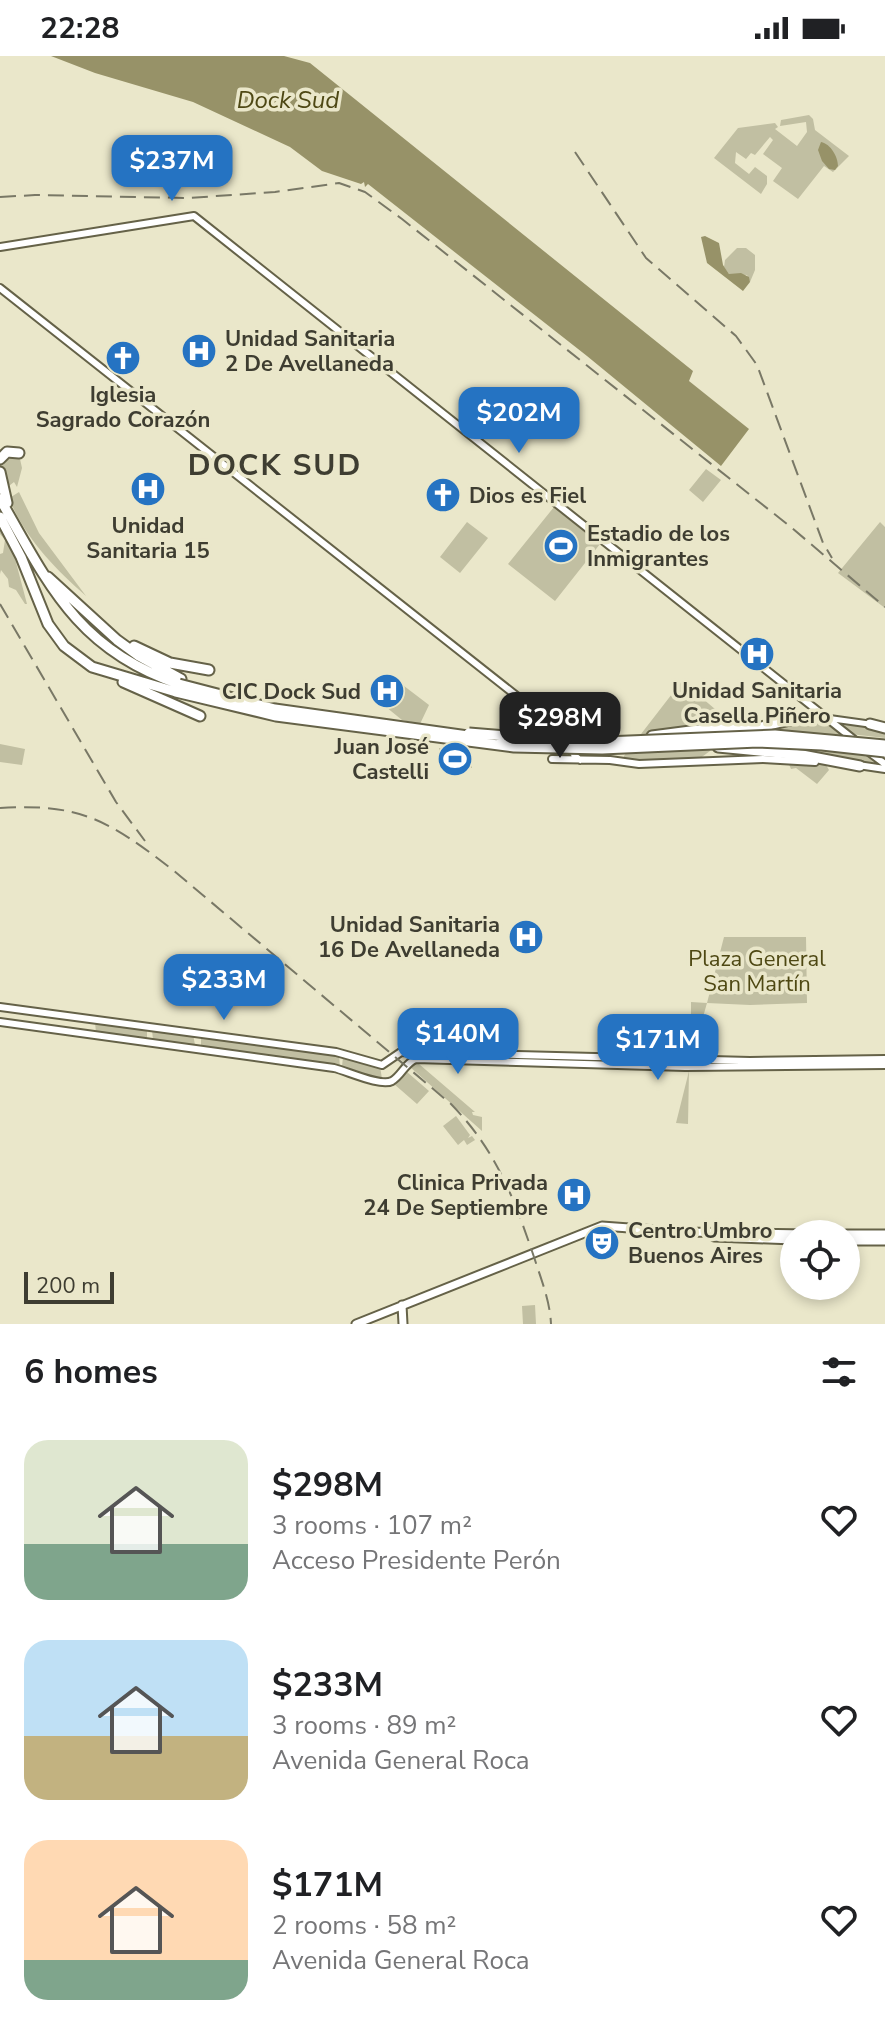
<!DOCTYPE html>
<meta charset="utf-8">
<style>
:root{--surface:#fff;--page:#f2f2f2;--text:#202124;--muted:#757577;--accent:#2573c2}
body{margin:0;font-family:"Nunito Sans",sans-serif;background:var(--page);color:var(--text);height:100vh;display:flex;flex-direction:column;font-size:30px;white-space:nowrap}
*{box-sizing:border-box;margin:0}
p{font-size:26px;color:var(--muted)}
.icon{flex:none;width:44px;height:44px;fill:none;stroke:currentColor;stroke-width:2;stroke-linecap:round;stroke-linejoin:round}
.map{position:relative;height:1268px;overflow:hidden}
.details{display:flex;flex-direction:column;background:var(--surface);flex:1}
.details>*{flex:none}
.buttons{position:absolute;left:780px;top:1164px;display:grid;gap:16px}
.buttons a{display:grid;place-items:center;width:80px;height:80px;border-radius:50%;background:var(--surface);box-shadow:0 4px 12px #0003;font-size:40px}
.scale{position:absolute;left:24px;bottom:20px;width:90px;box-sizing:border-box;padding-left:8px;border:4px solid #3e3d31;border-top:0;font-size:22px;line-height:28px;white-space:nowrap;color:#3e3d31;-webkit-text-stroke:6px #eae7ca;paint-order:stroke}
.price{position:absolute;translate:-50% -68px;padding:0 18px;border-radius:16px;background:var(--accent);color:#fff;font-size:26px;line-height:52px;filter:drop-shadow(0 2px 4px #0008)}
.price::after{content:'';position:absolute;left:50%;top:48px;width:24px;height:18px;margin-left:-12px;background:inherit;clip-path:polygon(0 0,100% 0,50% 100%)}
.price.current{background:#222;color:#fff}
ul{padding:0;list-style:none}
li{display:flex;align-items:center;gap:24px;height:200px;padding:0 24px}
li span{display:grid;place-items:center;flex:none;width:224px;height:160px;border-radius:24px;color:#555}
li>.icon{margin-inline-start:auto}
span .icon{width:96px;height:96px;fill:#fffc;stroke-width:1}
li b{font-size:34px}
h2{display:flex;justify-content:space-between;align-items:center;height:96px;padding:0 24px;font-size:34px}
.status{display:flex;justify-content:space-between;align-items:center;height:56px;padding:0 40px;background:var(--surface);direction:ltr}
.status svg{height:22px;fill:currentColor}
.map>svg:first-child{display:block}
</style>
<div class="status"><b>22:28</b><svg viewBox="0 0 49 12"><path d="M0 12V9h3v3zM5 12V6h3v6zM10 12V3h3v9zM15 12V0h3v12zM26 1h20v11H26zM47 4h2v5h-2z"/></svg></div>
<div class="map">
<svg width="885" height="1268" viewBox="0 0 885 1268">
<rect width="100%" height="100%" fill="#eae7ca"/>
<path fill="#c1bfa2" d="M809 59 813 63 815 74 849 100 833 116 824 110 798 143 773 125 782 112 763 98 773 84 770 81 755 99 751 97 746 103 736 96 735 107 749 118 755 111 767 120V128L761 138 714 102 738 72 775 67 778 71 775 73 797 90 807 76 806 66 780 70 781 64Z
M737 192H746L755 199V214L750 226 747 219 729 218 724 211 725 204Z
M13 398 20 403 22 412 17 431 14 426 5 433 0 405Z
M706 413 721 424 703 446 689 434Z
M6 435 11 441 19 436 39 477 86 540C52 510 22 479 6 435Z
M554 451 600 488 555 545 508 508Z
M467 466 488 482 460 517 440 501Z
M880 466 885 471V552L838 517Z
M0 468 13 495 27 548H25L16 534 9 531 8 523 1 514 0 518V498L3 497 5 484 0 478Z
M387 617 429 649 420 668 402 664 386 651 400 632 385 620Z
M682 625 722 659 714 669 710 695 699 703 624 705V700Z
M825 665 877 705V708L809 696 765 672Z
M837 666 885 674V682L850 678Z
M0 688 25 693 22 709 0 706Z
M439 692 472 696V712L439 710Z
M788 706 826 709 829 714 817 728 796 712 791 713Z
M724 881H806L807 947 750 949 707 947 691 1003 750 1005V1011L626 1009 627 1001 691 1003V946L707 947Z
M95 966 147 973V983L96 977Z
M152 974 193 978 195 989 153 984Z
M201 980 339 997 340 1013 201 991Z
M343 1000 380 1010 382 1023 342 1011Z
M413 1007 419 1008 475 1056H472L473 1059 482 1061V1075L409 1010Z
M689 1015 688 1068 676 1067Z
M407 1016 429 1035 417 1048 394 1028Z
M456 1060 470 1079 468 1082 472 1080 475 1084 467 1089 464 1084 458 1089 443 1070Z
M535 1249 536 1268H523L522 1250Z"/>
<path fill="#979268" d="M51 0H284L310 7 693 315 689 325 749 373 721 410 587 300 368 128 365 131 364 126 361 128 322 115 290 91 193 46 95 17Z
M821 86C831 88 838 101 838 110L835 114 829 113 822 105 818 94Z
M705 180 719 187 723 209 729 218 741 217 749 221 750 226 743 235 707 207 701 181Z"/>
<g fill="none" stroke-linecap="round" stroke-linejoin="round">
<defs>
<path id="tertiary" d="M791 664 826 662 869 668"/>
<path id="secondary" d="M0 191 194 160 857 686
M0 232 561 675 575 700 580 704
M869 696 885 708
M552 703 610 704 639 708 763 703 815 706
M858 709 885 713
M0 951 336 996 382 1009 401 996 750 1005 885 1003
M0 966 334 1012C347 1015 381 1031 392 1025 402 1019 405 1007 416 1003L685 1011 885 1009"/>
<path id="primary" d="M846 1178H885
M714 1181 794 1184
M846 1185H885
M402 1249 403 1268
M356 1268 602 1170 684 1176 807 1178"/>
<path id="motorway" d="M0 403 7 396 19 397
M0 416 7 447
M0 443C49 529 78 594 179 628
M0 461 21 501 48 568 64 590 92 611 176 636
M48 521 117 584 139 600 181 623
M134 590 170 607 209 614
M123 626 200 660
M870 668 885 672
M652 680 721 671H761L790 664
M718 691 802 699 860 710"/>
</defs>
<use href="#tertiary" stroke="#656248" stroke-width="9"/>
<use href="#secondary" stroke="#656248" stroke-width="10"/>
<use href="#primary" stroke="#656248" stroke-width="11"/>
<use href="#motorway" stroke="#656248" stroke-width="13"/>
<use href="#tertiary" stroke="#fff" stroke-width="5"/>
<use href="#secondary" stroke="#fff" stroke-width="6"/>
<use href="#primary" stroke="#fff" stroke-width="7"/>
<use href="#motorway" stroke="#fff" stroke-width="9"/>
<path stroke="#797866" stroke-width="2" stroke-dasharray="16 8" stroke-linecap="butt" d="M575 96 646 202 736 280 757 309 823 487 832 502
M0 141 35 139 188 142 275 136 339 127 365 136 402 163 792 472 885 551
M0 548 116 746 145 785
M0 752C82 747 109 765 173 814L451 1048C496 1094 514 1142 534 1201 541 1223 550 1245 551 1268"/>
<defs>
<path id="motorway-bridge" d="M179 628 275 653 475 681
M176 636 276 660 514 691 602 693 758 686 822 689 885 696
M469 677 506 680
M501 684 580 687 775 679 885 689"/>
</defs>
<use href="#motorway-bridge" stroke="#656248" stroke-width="13" stroke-linecap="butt"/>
<use href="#motorway-bridge" stroke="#fff" stroke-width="9"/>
</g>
<defs>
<symbol id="hospital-disc" viewBox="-11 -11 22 22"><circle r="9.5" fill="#2573c2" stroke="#eae7ca"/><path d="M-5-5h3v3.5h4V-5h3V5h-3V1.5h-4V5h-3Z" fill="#fff"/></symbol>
<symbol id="church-disc" viewBox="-11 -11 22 22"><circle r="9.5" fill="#2573c2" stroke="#eae7ca"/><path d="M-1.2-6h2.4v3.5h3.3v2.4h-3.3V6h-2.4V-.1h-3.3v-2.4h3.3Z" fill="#fff"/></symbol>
<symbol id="stadium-disc" viewBox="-11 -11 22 22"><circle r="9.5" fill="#2573c2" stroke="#eae7ca"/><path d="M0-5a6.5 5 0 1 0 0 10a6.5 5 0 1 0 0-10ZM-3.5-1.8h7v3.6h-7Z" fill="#fff"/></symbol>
<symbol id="theatre-disc" viewBox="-11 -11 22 22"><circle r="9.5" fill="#2573c2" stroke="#eae7ca"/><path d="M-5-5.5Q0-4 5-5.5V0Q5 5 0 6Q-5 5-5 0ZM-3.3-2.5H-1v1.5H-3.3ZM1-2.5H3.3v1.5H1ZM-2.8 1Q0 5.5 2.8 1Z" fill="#fff"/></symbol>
</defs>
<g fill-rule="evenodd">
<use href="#hospital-disc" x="179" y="275" width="40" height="40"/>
<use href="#church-disc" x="103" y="282" width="40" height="40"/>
<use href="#hospital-disc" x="128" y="413" width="40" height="40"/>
<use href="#church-disc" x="423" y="419" width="40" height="40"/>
<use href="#stadium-disc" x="541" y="470" width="40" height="40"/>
<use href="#hospital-disc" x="737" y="578" width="40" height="40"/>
<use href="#hospital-disc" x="367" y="615" width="40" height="40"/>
<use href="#stadium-disc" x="435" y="683" width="40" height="40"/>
<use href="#hospital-disc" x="506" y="861" width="40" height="40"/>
<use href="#hospital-disc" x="554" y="1119" width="40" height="40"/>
<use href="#theatre-disc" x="582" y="1167" width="40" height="40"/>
</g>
<g text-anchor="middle" stroke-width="7" stroke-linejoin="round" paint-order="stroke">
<g font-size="22" font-weight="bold" fill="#3e3d31" stroke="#eae7ca" text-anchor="start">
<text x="225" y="290">Unidad Sanitaria<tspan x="225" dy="25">2 De Avellaneda</tspan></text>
<text x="123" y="346" text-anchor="middle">Iglesia<tspan x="123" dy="25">Sagrado Corazón</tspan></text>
<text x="469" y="447">Dios es Fiel</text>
<text x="148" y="477" text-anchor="middle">Unidad<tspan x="148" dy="25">Sanitaria 15</tspan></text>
<text x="587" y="485">Estadio de los<tspan x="587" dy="25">Inmigrantes</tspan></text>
<text x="757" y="642" text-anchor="middle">Unidad Sanitaria<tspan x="757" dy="25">Casella Piñero</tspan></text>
<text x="361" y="643" text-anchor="end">CIC Dock Sud</text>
<text x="429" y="698" text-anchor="end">Juan José<tspan x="429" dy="25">Castelli</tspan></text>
<text x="500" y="876" text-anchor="end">Unidad Sanitaria<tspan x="500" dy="25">16 De Avellaneda</tspan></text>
<text x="548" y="1134" text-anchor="end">Clinica Privada<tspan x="548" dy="25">24 De Septiembre</tspan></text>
<text x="628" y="1182">Centro Umbro<tspan x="628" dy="25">Buenos Aires</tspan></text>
</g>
<g font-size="22" fill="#4e4813" stroke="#eae7ca">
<text x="757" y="910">Plaza General<tspan x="757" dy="25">San Martín</tspan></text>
</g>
<g font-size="24" font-style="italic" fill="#4e4814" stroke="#eae7ca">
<text x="288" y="52">Dock Sud</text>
</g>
<g font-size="30" font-weight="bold" letter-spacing="2" fill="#3e3d31" stroke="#eae7ca">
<text x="275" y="419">DOCK SUD</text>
</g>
</g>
</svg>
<div class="buttons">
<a><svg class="icon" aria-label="locate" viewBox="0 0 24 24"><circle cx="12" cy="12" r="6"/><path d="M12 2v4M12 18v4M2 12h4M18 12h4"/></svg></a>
</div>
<div class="scale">200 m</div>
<b class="price" style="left:172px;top:147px">$237M</b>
<b class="price" style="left:519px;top:399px">$202M</b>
<b class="price current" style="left:560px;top:704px">$298M</b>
<b class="price" style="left:224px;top:966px">$233M</b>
<b class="price" style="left:458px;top:1020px">$140M</b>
<b class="price" style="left:658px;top:1026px">$171M</b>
</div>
<section class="details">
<h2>6 homes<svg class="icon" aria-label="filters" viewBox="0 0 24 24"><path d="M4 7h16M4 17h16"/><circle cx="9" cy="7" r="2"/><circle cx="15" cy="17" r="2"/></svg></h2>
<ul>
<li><span style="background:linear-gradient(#dfe7d0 65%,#7fa58c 0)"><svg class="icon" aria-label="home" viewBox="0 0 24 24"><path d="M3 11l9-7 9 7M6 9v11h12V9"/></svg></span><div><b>$298M</b><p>3 rooms · 107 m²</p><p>Acceso Presidente Perón</p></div><svg class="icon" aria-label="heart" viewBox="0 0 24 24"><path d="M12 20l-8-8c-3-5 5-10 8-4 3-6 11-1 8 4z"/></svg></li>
<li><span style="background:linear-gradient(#bfe0f5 60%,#c2b280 0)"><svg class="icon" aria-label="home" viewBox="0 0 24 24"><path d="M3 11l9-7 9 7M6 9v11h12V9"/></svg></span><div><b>$233M</b><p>3 rooms · 89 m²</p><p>Avenida General Roca</p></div><svg class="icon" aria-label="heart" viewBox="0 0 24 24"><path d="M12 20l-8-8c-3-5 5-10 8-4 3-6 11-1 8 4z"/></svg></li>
<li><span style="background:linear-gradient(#ffd9b3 75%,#7fa58c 0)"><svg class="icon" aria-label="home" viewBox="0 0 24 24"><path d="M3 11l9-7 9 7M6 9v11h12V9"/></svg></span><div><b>$171M</b><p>2 rooms · 58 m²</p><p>Avenida General Roca</p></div><svg class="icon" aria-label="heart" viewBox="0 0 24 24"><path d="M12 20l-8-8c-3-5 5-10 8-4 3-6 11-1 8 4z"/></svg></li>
</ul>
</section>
